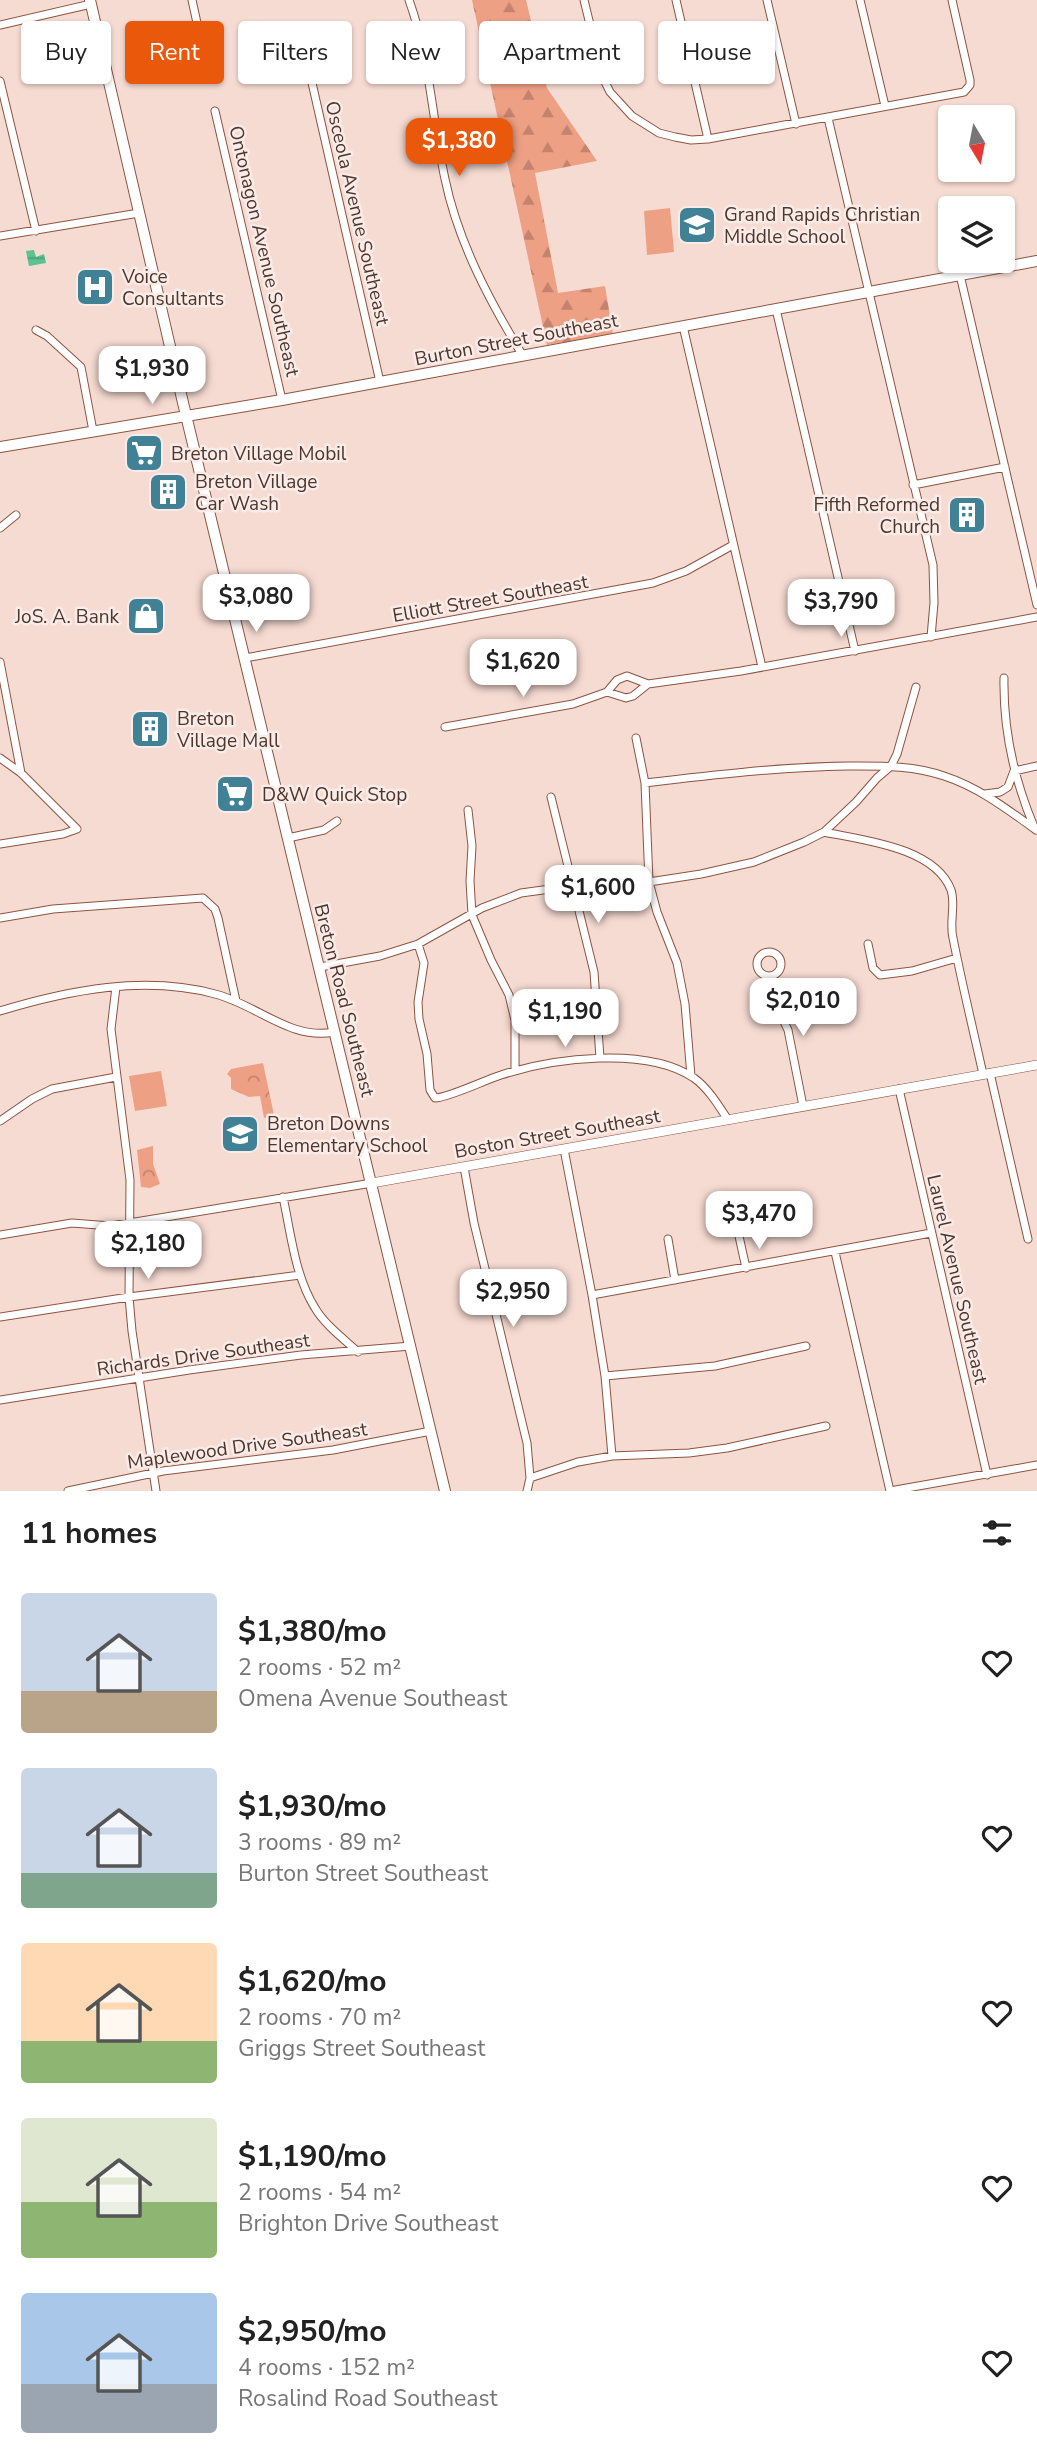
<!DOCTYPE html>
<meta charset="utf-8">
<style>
:root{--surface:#fff;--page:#f6f6f6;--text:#222;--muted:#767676;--accent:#ea580c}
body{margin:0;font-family:"Nunito Sans",sans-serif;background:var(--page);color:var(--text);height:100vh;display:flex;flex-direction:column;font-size:26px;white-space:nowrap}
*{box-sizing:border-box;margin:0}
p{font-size:23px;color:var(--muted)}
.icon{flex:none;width:38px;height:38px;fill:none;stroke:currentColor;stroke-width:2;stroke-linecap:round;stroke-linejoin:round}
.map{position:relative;height:1491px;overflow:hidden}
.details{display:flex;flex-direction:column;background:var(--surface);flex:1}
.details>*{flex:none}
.guide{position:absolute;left:21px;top:21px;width:996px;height:63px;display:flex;gap:14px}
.needle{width:46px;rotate:170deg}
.buttons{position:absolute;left:938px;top:105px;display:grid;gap:14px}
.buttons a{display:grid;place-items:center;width:77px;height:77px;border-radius:7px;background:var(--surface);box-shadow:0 2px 5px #0004;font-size:35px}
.price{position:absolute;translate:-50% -60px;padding:0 16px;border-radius:14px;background:#fff;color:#222;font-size:23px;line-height:46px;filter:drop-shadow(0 2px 4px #0008)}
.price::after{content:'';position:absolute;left:50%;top:42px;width:21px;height:16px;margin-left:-10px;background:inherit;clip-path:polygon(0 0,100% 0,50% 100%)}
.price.current{background:var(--accent);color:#fff}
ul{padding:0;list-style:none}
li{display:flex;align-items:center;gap:21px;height:175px;padding:0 21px}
li span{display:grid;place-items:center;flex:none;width:196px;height:140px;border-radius:7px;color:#555}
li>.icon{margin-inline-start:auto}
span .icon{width:84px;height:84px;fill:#fffc;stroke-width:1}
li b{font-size:30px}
h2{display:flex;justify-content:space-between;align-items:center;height:84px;padding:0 21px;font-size:30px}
.pill{padding:0 24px;border-radius:7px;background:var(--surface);box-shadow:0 2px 5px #0004;font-size:24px;line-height:63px}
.pill.current{background:var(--accent);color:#fff}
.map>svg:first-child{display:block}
</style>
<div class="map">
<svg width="1037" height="1491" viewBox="0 0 1037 1491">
<defs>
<pattern id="forest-firs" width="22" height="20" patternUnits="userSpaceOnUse" patternTransform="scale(1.75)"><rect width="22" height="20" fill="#eea085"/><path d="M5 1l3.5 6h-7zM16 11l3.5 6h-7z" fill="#c3836d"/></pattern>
<pattern id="park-crowns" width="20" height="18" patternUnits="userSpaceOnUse" patternTransform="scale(1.75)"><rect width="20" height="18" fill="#eea085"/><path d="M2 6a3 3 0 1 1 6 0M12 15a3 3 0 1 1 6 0" fill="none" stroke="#c3836d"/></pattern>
<pattern id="water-rules" width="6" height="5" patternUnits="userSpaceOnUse" patternTransform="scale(1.75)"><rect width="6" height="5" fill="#5bc391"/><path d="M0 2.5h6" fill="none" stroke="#4e9f77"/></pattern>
</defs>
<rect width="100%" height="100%" fill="#f6dbd2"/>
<path fill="#eea085" d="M670 208 674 252 647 255 644 211Z
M161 1071 167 1106 135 1111 129 1076Z"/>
<path fill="url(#forest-firs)" d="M472 0H526L547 88 597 161 535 173 558 293 605 286 613 334 547 345Z"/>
<path fill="url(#park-crowns)" d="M263 1063 274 1115 264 1118 260 1096 249 1097 231 1089V1078L227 1074 231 1069Z
M153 1146V1164L160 1184 150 1188 141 1187 137 1150Z"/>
<path fill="url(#water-rules)" d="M34 250 36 257 44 254 46 263 29 266 26 251Z"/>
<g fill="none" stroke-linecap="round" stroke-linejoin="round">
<defs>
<path id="minor" d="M192 0 199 32
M409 0C430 58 432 119 445 179 458 242 490 302 523 356
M584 0 603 78 610 92 632 116 659 133 675 137 691 140 708 139 964 92 970 85V80L952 0
M676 0 708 139
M767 0 796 124
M860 0 885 106
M0 25 91 4
M305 52 380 382
M0 81 36 231
M215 111 282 400
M828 118 933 565 934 603 931 637
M0 236 139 213
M960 275 1037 605
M776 309 855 651
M683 326 762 667
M36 330 47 336 81 367 93 431
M913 485 1005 467
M0 528 16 515
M245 658 653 583 686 571 733 545
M0 662 21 773
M1004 678C1003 731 1014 780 1035 829
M607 692 626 698 633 696 648 684 741 671 1037 617
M445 727 573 704 607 692 617 680 627 676 648 684
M636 738 645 783 649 882 657 912 677 963 685 1004 691 1076
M0 758 21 773 77 829 63 834 0 844
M645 783C712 775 780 767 848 766 880 766 913 765 944 776 978 787 1007 809 1036 830
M985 794 1000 792 1008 787 1014 771 1037 766
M551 797 594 972 600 1058
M468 810 472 846 470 881 472 915 491 960 509 995 515 1020V1071
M824 832C862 840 935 847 951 890 956 905 949 922 953 938 962 984 973 1029 983 1074
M288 838 324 830 337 821
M0 918 53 909 203 898 215 909 218 918 236 1001
M418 944 424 963 418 1002 419 1019 427 1054 430 1090 435 1098C448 1098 485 1080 501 1075 553 1058 647 1046 694 1078 708 1088 719 1106 728 1120
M868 944 873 968 880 975 912 971 957 958
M757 964a12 12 0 1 1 24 0a12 12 0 1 1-24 0Z
M320 967 380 956 418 944 482 908 521 893 572 886 649 882 701 874 754 862 804 842 824 832 856 802 877 778 891 766 897 754 916 687
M771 976 777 1007 788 1030 803 1106
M116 987 111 1029 130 1180 129 1297 132 1331 156 1491
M0 1011C69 990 145 975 215 994 256 1004 291 1041 334 1032
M990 1073 1028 1239
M899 1089 987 1475
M0 1121 32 1099 52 1089 116 1077
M564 1149 592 1295 605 1376 612 1456
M464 1167 474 1223 527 1443 530 1478 527 1491
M283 1197C291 1234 295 1276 315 1308 325 1325 344 1339 358 1352
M737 1227 746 1268
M0 1235 72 1223 111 1226 372 1183
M668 1239 675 1280
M835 1252 890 1491
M592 1295 931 1233
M0 1317 129 1297 300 1275
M605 1376 715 1366 806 1346
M0 1400 189 1370 301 1355 411 1346
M530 1478 578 1462 612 1456 689 1453 727 1448 826 1426
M68 1491 163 1471 333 1450 431 1431
M890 1491 1037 1465"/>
<path id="tertiary" d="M372 1183 1037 1065"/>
<path id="secondary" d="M90 0 184 407 445 1491
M0 447 282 400 1037 261"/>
</defs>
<use href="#minor" stroke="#8c5440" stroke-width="9"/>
<use href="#tertiary" stroke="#8c5440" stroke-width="10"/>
<use href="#secondary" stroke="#8c5440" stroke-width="12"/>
<use href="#minor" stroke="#fff" stroke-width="7"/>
<use href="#tertiary" stroke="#fff" stroke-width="9"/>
<use href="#secondary" stroke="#fff" stroke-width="10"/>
</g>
<defs>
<symbol id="school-square" viewBox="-11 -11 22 22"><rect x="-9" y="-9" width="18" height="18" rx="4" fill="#418195" stroke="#f9ebe7"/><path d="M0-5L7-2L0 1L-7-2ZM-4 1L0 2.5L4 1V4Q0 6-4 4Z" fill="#fff"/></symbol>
<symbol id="hospital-square" viewBox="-11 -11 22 22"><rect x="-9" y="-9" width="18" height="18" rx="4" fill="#418195" stroke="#f9ebe7"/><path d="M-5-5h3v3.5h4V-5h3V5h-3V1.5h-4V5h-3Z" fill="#fff"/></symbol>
<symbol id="supermarket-square" viewBox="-11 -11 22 22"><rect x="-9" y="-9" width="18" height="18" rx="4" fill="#418195" stroke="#f9ebe7"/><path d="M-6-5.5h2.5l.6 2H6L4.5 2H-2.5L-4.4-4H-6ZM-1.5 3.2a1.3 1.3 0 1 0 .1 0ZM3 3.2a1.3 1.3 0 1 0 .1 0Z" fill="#fff"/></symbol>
<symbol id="building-square" viewBox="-11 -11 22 22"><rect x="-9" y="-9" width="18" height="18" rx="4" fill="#418195" stroke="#f9ebe7"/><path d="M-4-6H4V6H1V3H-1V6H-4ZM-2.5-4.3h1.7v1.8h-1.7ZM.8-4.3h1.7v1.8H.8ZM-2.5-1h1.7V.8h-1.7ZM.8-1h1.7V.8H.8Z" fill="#fff"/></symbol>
<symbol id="shop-square" viewBox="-11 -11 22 22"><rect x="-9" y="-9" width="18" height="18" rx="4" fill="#418195" stroke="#f9ebe7"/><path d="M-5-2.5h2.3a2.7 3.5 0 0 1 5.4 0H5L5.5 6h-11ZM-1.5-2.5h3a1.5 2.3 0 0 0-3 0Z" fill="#fff"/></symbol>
</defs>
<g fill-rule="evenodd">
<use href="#school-square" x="675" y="203" width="44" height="44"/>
<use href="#hospital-square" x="73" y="265" width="44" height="44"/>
<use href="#supermarket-square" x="122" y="431" width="44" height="44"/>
<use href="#building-square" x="146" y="470" width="44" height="44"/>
<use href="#building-square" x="945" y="493" width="44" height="44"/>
<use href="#shop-square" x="124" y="594" width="44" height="44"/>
<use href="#building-square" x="128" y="707" width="44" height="44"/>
<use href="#supermarket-square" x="213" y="772" width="44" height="44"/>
<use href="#school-square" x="218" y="1112" width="44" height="44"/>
</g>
<g text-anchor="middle" stroke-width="5" stroke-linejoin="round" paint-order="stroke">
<g font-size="19" fill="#4f362d" stroke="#f9ebe7">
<text transform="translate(358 213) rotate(77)" y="7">Osceola Avenue Southeast</text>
<text transform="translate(265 251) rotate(77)" y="7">Ontonagon Avenue Southeast</text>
<text transform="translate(516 339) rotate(-11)" y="7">Burton Street Southeast</text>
<text transform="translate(490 598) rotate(-10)" y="7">Elliott Street Southeast</text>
<text transform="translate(345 1000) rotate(76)" y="7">Breton Road Southeast</text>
<text transform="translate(557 1133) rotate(-10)" y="7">Boston Street Southeast</text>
<text transform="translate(958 1279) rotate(77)" y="7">Laurel Avenue Southeast</text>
<text transform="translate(203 1354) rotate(-8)" y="7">Richards Drive Southeast</text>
<text transform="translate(247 1445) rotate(-8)" y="7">Maplewood Drive Southeast</text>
</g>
<g font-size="19" fill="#4f362d" stroke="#f9ebe7" text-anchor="start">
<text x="724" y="221">Grand Rapids Christian<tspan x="724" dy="22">Middle School</tspan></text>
<text x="122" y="283">Voice<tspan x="122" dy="22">Consultants</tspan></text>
<text x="171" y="460">Breton Village Mobil</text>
<text x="195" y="488">Breton Village<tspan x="195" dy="22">Car Wash</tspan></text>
<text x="940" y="511" text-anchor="end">Fifth Reformed<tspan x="940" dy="22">Church</tspan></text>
<text x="119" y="623" text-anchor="end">JoS. A. Bank</text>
<text x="177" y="725">Breton<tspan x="177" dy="22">Village Mall</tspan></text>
<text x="262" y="801">D&amp;W Quick Stop</text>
<text x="267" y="1130">Breton Downs<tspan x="267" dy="22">Elementary School</tspan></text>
</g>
</g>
</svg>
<div class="buttons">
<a><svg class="needle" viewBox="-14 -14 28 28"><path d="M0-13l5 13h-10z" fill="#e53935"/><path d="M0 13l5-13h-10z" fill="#767676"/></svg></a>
<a><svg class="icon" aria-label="layers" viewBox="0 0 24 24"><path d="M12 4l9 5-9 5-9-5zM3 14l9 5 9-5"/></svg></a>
</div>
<b class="price current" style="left:459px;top:178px">$1,380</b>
<b class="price" style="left:152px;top:406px">$1,930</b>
<b class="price" style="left:256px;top:634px">$3,080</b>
<b class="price" style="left:841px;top:639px">$3,790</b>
<b class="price" style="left:523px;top:699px">$1,620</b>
<b class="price" style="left:598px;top:925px">$1,600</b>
<b class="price" style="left:803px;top:1038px">$2,010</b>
<b class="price" style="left:565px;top:1049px">$1,190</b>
<b class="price" style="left:759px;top:1251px">$3,470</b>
<b class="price" style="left:148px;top:1281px">$2,180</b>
<b class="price" style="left:513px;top:1329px">$2,950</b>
<div class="guide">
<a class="pill">Buy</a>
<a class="pill current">Rent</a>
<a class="pill">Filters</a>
<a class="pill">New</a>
<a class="pill">Apartment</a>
<a class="pill">House</a>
</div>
</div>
<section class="details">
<h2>11 homes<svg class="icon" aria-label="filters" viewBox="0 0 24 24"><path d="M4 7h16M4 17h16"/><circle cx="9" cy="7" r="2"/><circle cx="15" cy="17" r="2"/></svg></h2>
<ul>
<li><span style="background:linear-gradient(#c9d6e8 70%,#b9a48a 0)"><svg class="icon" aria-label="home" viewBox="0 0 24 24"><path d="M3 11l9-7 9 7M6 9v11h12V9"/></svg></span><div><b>$1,380/mo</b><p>2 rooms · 52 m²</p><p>Omena Avenue Southeast</p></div><svg class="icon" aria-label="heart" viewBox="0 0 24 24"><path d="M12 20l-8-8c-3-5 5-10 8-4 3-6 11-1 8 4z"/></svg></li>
<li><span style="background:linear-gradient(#c9d6e8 75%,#7fa58c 0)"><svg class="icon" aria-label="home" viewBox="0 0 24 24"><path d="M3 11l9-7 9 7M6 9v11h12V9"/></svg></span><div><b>$1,930/mo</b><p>3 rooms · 89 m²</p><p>Burton Street Southeast</p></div><svg class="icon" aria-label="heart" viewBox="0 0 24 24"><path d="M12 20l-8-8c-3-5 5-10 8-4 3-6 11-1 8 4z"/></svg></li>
<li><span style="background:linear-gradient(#ffd9b3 70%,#8fb573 0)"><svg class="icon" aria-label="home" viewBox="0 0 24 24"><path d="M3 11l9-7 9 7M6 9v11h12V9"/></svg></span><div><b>$1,620/mo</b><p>2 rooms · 70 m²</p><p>Griggs Street Southeast</p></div><svg class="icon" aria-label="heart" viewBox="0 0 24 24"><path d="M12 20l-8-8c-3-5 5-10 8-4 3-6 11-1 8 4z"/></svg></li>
<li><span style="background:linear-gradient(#dfe7d0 60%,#8fb573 0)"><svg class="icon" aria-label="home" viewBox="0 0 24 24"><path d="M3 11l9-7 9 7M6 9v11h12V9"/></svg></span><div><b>$1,190/mo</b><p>2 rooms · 54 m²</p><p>Brighton Drive Southeast</p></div><svg class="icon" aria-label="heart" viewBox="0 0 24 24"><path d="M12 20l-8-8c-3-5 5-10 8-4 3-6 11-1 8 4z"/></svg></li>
<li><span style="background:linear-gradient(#a9c7e8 65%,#9aa5b1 0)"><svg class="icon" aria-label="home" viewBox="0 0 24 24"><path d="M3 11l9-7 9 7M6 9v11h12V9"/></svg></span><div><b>$2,950/mo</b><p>4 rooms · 152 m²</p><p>Rosalind Road Southeast</p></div><svg class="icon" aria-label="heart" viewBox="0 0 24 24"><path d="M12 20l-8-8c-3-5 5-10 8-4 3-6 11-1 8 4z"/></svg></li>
</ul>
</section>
